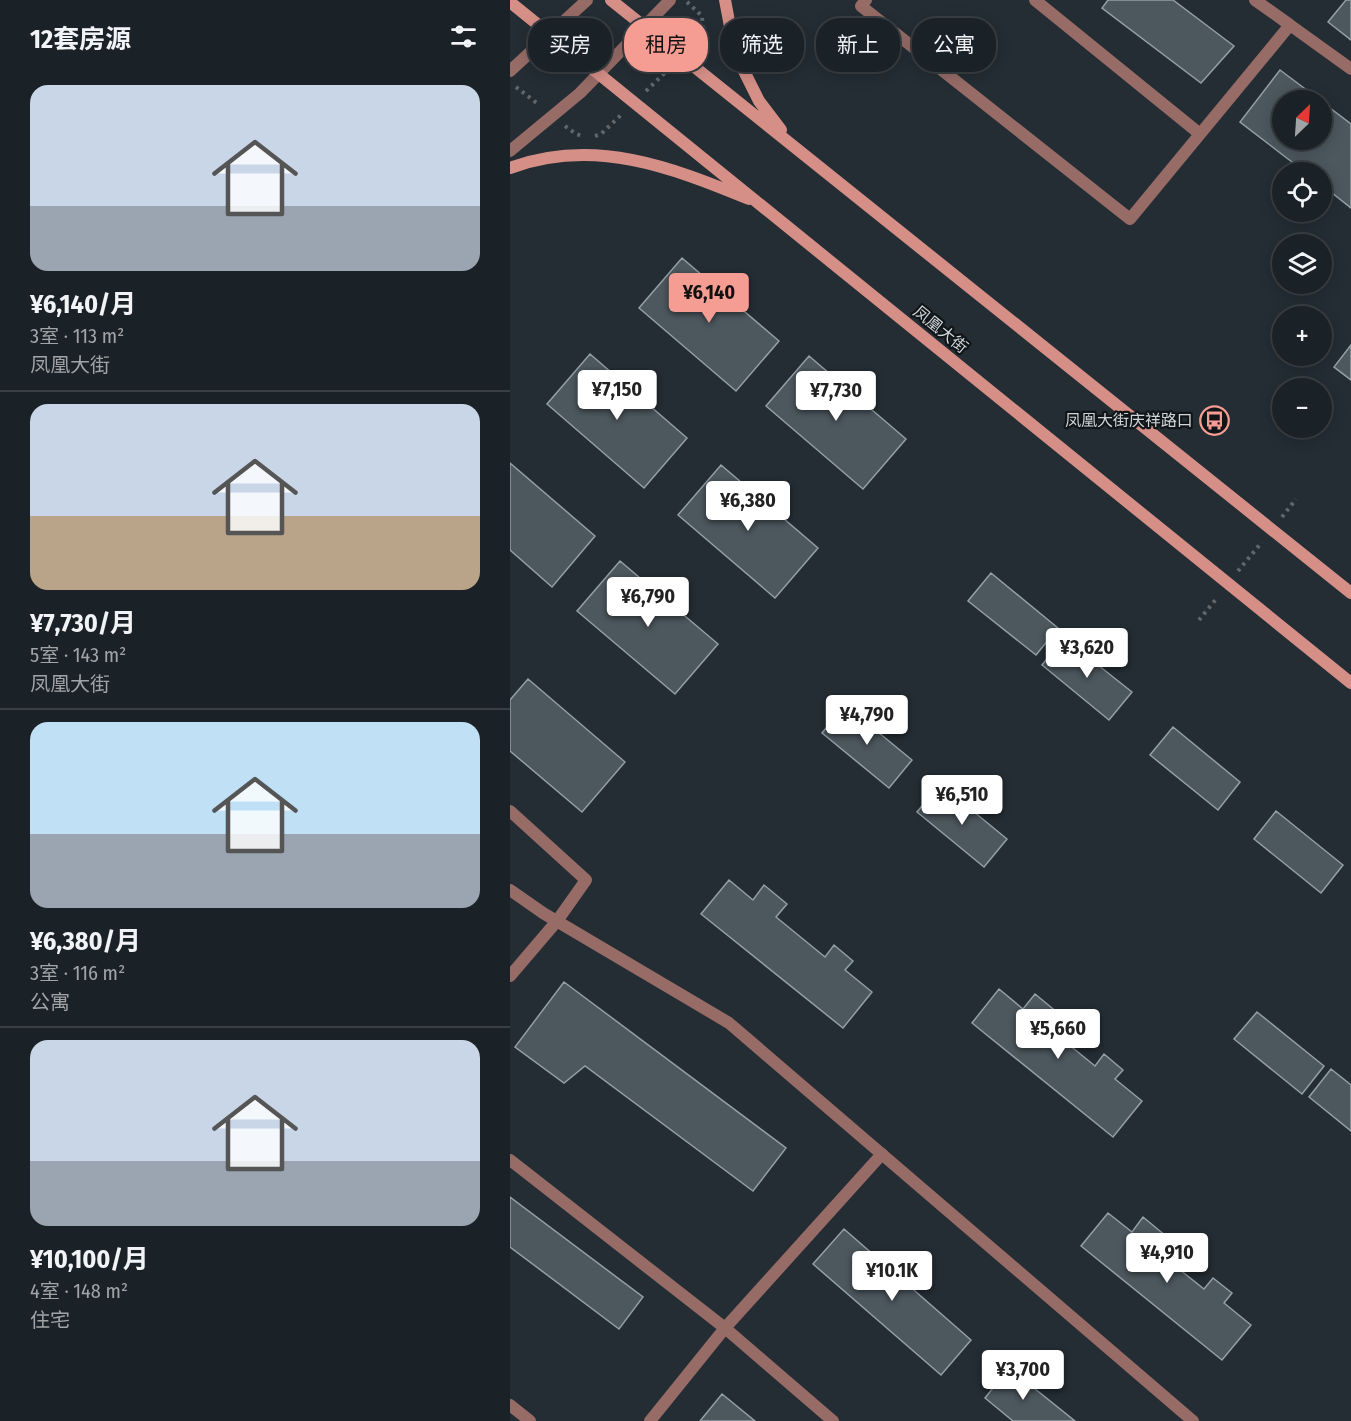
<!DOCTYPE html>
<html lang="zh">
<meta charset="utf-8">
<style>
:root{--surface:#1b2227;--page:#282f33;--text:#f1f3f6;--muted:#a0a4a7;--line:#393f44;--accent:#f59c93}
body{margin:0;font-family:"Fira Sans Condensed","Noto Sans SC",sans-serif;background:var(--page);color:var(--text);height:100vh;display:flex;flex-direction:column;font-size:22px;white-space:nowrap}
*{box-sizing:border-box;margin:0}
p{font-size:20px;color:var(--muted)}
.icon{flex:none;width:33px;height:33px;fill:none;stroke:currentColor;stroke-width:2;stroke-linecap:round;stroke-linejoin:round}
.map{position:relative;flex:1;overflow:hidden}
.panel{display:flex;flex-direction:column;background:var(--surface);width:510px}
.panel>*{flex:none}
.top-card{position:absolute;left:18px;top:18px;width:570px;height:54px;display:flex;gap:12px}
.needle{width:39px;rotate:25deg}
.buttons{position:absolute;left:762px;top:90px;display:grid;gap:12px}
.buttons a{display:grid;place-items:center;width:60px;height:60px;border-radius:50%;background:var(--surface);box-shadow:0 3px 15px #0003,0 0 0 2px var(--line);font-size:30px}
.price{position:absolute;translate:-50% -51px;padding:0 14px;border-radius:6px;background:#fff;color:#222;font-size:20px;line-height:39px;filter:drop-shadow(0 2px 3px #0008)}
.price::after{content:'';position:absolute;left:50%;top:36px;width:18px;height:14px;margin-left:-9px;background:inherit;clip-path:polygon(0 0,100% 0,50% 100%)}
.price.selected{background:var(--accent);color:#111}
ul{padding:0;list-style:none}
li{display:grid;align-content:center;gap:12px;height:318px;padding:0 30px}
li+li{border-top:2px solid var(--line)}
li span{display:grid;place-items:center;height:186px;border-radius:18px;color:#555}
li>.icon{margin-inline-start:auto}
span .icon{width:108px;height:108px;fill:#fffc;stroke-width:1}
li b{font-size:26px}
h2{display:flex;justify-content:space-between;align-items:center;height:72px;padding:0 30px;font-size:26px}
.pill{padding:0 21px;border-radius:24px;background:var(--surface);box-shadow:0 3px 15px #0003,0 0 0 2px var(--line);font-size:21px;line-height:54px}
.pill.selected{background:var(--accent);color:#111}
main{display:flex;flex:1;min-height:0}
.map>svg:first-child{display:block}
</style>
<main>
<section class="panel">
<h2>12套房源<svg class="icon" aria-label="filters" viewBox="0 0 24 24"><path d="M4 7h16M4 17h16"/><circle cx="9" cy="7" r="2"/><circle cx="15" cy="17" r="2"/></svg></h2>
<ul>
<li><span style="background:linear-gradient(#c9d6e8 65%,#9aa5b1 0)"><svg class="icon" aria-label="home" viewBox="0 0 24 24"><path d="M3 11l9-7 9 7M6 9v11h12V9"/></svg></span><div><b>¥6,140/月</b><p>3室 · 113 m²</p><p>凤凰大街</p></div></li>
<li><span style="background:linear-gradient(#c9d6e8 60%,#b9a48a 0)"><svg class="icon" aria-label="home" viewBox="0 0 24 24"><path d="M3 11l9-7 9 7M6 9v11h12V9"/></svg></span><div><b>¥7,730/月</b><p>5室 · 143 m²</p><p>凤凰大街</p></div></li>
<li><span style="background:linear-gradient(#bfe0f5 60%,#9aa5b1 0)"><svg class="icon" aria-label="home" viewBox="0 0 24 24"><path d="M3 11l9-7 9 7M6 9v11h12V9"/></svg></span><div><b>¥6,380/月</b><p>3室 · 116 m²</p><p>公寓</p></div></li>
<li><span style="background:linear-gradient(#c9d6e8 65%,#9aa5b1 0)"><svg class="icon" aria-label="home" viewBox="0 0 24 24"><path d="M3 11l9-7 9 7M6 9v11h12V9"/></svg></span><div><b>¥10,100/月</b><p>4室 · 148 m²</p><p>住宅</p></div></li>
</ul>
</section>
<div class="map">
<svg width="841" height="1421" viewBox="0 0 841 1421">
<rect width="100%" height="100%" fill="#242d34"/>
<path fill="#4c575e" stroke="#939fa7" stroke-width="1.5" d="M598 0H663L724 46 691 83 592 8Z
M836 0H841V40L818 22Z
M770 70 810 100H772V140H812V102L841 124V208L812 185V172H795L730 122Z
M172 258 269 341 226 391 129 308Z
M841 345V380L824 367Z
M80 354 177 438 134 488 37 404Z
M299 356 396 439 353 489 256 406Z
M0 463 85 536 42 587 0 550Z
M211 465 308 548 265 598 168 515Z
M110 561 208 644 165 694 67 611Z
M481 573 548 628 526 655 458 601Z
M554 638 622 692 599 720 532 665Z
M18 679 115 762 72 812 0 751V700Z
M335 705 402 760 379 788 312 733Z
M663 727 730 782 708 810 640 755Z
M430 784 497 839 474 867 407 812Z
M766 811 833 865 811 893 744 839Z
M219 880 243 900 254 885 277 904 266 917 315 957 324 945 343 961 335 970 362 992 333 1028 191 914Z
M54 982 276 1148 243 1191 75 1066 54 1083 5 1047Z
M489 989 513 1009 525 994 548 1013 536 1026 585 1066 594 1054 613 1070 605 1079 632 1101 603 1137 462 1023Z
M747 1012 814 1066 792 1094 724 1039Z
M821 1069 841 1085V1131L799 1097Z
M0 1197 133 1297 109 1329 0 1247Z
M598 1213 622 1232 633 1217 656 1236 645 1250 694 1289 703 1278 722 1293 714 1303 741 1325 712 1360 571 1246Z
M334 1229 461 1340 431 1375 303 1264Z
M499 1368 565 1421H503L475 1398Z
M212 1394 245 1421H190Z"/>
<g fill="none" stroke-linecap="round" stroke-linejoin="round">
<path stroke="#60686e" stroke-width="4" stroke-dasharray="3 4.5" stroke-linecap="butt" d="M177 2 192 16 193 31 184 45
M6 87 28 104
M136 91 159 69
M55 126 66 134 72 136
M85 136 91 134 111 115
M772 517 786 499
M728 571 752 542
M689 620 707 598"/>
<path stroke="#976c67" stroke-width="12" d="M0 976 47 921
M0 1160 215 1328 323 1421
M0 1405 20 1421
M140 1421 215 1328 372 1154"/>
<path stroke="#976c67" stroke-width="12" d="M356 0 351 6 620 219 780 25 841 69
M525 0 690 134
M745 0 780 25
M0 811 76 880 47 921
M0 890 33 913 219 1023 683 1421"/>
<path stroke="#976c67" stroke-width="12" d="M0 71 77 0
M0 151 70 93 160 0"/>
<path stroke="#d58f87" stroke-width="12" d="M101 0 841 593
M215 0 225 53 249 101 271 130
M0 2 841 683
M0 168C84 137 161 167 239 199"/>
</g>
<defs>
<symbol id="bus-ring" viewBox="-11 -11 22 22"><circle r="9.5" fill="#111518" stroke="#f59c93" stroke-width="1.5"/><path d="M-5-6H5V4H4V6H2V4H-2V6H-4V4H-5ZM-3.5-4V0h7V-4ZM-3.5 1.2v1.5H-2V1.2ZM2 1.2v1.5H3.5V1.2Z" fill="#f59c93"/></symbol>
</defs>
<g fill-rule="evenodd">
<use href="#bus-ring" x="688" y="404" width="33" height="33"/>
</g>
<g text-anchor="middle" stroke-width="4.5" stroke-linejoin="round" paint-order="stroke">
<g font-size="16" fill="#ced4d8" stroke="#111518">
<text transform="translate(431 329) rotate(39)" y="6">凤凰大街</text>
</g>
<g font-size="16" fill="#ced4d8" stroke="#111518" text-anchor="end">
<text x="683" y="426">凤凰大街庆祥路口</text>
</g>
</g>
</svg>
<div class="buttons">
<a><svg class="needle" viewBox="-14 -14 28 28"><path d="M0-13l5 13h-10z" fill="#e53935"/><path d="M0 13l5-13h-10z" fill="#a0a4a7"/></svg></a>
<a><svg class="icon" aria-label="locate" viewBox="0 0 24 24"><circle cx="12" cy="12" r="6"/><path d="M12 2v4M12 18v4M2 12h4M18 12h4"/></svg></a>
<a><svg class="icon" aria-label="layers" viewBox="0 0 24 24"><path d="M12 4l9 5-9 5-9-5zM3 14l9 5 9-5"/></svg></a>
<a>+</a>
<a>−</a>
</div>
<b class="price selected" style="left:199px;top:324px">¥6,140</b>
<b class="price" style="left:107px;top:421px">¥7,150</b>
<b class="price" style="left:326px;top:422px">¥7,730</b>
<b class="price" style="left:238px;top:532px">¥6,380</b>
<b class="price" style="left:138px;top:628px">¥6,790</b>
<b class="price" style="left:577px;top:679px">¥3,620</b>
<b class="price" style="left:357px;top:746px">¥4,790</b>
<b class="price" style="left:452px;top:826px">¥6,510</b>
<b class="price" style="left:548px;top:1060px">¥5,660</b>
<b class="price" style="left:657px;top:1284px">¥4,910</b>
<b class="price" style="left:382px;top:1302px">¥10.1K</b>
<b class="price" style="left:513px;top:1401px">¥3,700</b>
<div class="top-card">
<a class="pill">买房</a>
<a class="pill selected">租房</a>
<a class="pill">筛选</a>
<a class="pill">新上</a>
<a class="pill">公寓</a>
</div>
</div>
</main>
